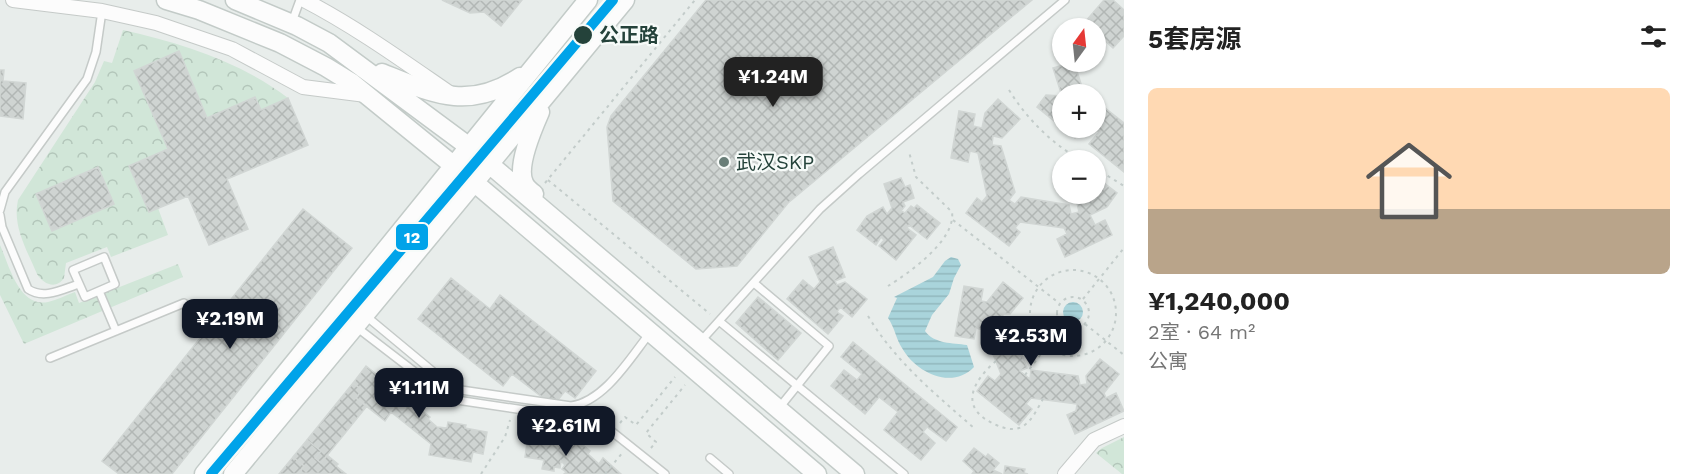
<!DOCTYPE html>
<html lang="zh">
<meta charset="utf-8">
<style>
:root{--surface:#fff;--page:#f2f2f2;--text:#222;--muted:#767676;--line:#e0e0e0;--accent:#111827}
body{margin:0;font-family:"Work Sans","Noto Sans SC",sans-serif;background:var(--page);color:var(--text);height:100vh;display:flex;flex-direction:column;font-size:22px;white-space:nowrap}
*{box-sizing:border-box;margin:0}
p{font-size:20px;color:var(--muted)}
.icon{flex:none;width:33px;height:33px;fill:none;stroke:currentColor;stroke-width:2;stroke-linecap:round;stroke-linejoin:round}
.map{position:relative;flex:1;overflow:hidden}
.drawer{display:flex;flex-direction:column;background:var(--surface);width:570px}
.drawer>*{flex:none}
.needle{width:39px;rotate:15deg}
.tools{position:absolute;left:1052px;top:18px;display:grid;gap:12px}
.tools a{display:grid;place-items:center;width:54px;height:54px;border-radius:50%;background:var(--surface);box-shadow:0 2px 4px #0004;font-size:30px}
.price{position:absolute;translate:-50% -51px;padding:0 14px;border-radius:12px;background:var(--accent);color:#fff;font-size:20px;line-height:39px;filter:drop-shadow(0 2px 3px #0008)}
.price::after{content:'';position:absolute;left:50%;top:36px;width:18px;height:14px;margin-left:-9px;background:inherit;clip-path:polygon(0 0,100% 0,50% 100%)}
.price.current{background:#222;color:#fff}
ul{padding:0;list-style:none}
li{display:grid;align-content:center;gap:12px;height:318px;padding:0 24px}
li+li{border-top:2px solid var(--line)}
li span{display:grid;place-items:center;height:186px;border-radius:9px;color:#555}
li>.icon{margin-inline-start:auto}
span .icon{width:108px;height:108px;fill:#fffc;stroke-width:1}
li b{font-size:26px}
h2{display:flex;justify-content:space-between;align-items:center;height:72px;padding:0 24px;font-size:26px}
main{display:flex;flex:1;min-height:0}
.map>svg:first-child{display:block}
</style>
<main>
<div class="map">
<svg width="1124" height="474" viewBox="0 0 1124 474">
<defs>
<pattern id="forest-crowns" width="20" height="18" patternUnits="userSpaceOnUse" patternTransform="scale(1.5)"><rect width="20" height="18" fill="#d1e6d8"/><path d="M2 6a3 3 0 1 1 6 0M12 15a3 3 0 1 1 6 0" fill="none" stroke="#b3c6ba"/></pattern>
<pattern id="water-rules" width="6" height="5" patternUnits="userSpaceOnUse" patternTransform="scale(1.5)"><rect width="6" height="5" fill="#a9d4db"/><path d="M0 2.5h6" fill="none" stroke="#91b7bd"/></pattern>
<pattern id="building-cross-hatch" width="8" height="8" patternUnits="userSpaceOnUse" patternTransform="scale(1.5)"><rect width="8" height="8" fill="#cfd4d2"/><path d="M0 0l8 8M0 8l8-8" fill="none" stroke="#b2b7b5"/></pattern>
</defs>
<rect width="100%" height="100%" fill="#e8edeb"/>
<path fill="url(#forest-crowns)" d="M123 30C181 43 241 62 288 98L261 110 255 98 207 118 179 52 134 71 168 149 129 166 149 212 158 208 168 235 111 257 107 247 66 263 64 278C56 290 43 284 37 274 27 250 12 226 18 200L95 82 104 61 112 63Z
M0 245C9 265 19 308 48 302 57 300 66 295 75 292L79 303 178 264 183 277 24 344 0 295Z
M1124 437V474H1122L1096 453 1102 448Z"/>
<path fill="url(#water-rules)" d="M951 257 958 259 961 265 954 278 949 294 932 315 925 331C934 344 953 343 967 345L974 367C952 390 916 373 902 348 896 339 895 328 888 318L897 298 894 297 933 277 945 261Z
M1063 312a10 10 0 1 1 20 0a10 10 0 1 1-20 0Z"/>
<path fill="url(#building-cross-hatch)" stroke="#d1d6d4" stroke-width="1.5" d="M442 0H522L501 26 484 12 470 13Z
M706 0H1032L788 203 737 266 696 269 613 201 607 127 611 116Z
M1104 0H1113L1124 10V36L1113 48 1095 32V28H1091L1084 23Z
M179 51 207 118 255 97 261 110 288 98 308 145 227 179 248 229 209 245 188 196 149 212 129 166 168 149 134 71Z
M1074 62 1083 90 1089 94H1062V128H1083L1075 138 1037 107 1046 95 1062 96 1053 68Z
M0 70H4L3 81 26 83 23 119 0 116Z
M998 99 1020 119 1002 138 993 136 992 145 1001 146 1015 192 1009 200 1015 204 1021 197 1069 205 1071 214 1079 212 1077 203 1084 194H1095L1096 177 1117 193 1107 207 1090 215 1095 225 1105 220 1112 235 1065 257 1057 239 1067 234 1064 228 1020 222 1015 228 1020 232 1009 246 966 213 977 198 982 202 987 196 978 153 970 151 968 162 951 158 959 111 975 114 973 126 982 128 985 113Z
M1095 100 1124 123V172L1089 144 1099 132 1094 128Z
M98 167 114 204 52 231 36 194Z
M901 178 905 187 910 185 914 198 903 202 905 206 901 211 905 213 911 206 914 208 917 205 940 223 927 239 909 225 907 228 916 235 896 260 879 246 884 240 881 237 876 245 857 230 867 216 883 207 887 214 892 208 884 184Z
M303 209 352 248 172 474H119L102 461Z
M833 247 845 277 835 281 837 285 845 282 867 299 852 317 840 307 837 312 843 316 828 334 787 299 803 280 814 289 820 282 809 257Z
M451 278 490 309 500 295 596 371 575 398 565 391 558 400 542 397 512 374 503 386 418 319Z
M1003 282 1023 298 1010 314H1003L1002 322H1009L1027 368 1020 371 1030 379 1031 370 1078 376 1080 385 1087 384 1086 376 1100 359 1119 374 1104 393 1106 398 1116 393 1124 411 1075 434 1067 415 1076 411 1077 404 1031 398 1026 404 1032 409 1019 425 977 391 988 376 995 381 1001 374 983 330 976 328 974 339 955 336 964 286 983 289 981 301 987 302Z
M758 297 801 333 778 360 736 323Z
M853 342 957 427 946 441 927 427 923 432 935 443 921 460 884 430 898 412 879 397 865 414 831 386 844 370 857 380 862 374 841 357Z
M366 366 385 381 387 379 400 389 398 391 412 402 414 399 423 406 420 409 430 417 428 419 437 427 447 428 448 422 466 425 465 428 487 432 483 454 473 452 471 462 429 455 431 444 391 412 385 421 356 398 362 390 353 383Z
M353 383 362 390 356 398 367 406 321 463 315 458 321 451 307 440Z
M528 436 574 444 577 440 590 451 588 454 599 464 603 458 621 474H564L566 472 562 469 565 465 561 461 560 468 554 467V471L542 469 544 460 525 457Z
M307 440 321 451 315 458 321 463 327 455 338 464 336 466 346 474 298 473 304 466 293 457Z
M974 448 986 457 988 454 999 463 993 470 1002 474H972L974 471 963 461Z
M293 457 304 466 299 474H279Z
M1005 466 1025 469 1024 473 1028 474H1004Z"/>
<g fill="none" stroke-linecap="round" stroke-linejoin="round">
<defs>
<path id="service" d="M292 22 300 0
M0 210 5 192 87 79 96 52 102 11
M0 215 2 227 28 289C44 300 63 289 79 284
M104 257 115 284 85 297 73 270Z
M754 283 829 346 779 408
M99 291 116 331
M366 316 454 389 571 406C605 401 630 358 650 333
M719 321 904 474
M355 326 450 399 591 420 605 426 665 474
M700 342 820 209 859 174 1065 0
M50 358 184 303
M710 458 729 474"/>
<path id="minor" d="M13 0 102 11 156 23 232 49 303 87 366 95
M304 0C356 27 403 61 451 94
M1065 474 1094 440 1124 426"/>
<path id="secondary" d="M166 0 199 10 280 43 326 67 352 83 475 183 817 474
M235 0 297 26 329 43 468 146 855 474
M382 73C434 94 468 111 520 77
M534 194C530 191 526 188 524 183 516 166 533 128 540 112
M204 474 588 0
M233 474 625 0"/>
</defs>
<use href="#service" stroke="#c5cac8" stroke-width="10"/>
<use href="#minor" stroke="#c5cac8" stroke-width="16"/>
<use href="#secondary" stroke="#c3cbc8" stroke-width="21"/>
<path stroke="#c3ccca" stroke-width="2" stroke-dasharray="3 4.5" stroke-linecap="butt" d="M1009 90C1027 119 1051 143 1081 160
M1095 168 1124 186
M548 180 710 314
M545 183 695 0
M953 220 1059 303
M1030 313a43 43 0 1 1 86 0a43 43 0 1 1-86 0Z
M888 286C909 273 956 240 952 212L916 177 909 152
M1057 313a16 16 0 1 1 32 0a16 16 0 1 1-32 0Z
M1083 299 1124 248
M868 316C895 361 935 394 974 428
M1085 324 1124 355
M996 361C974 380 958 406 992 423 1000 427 1011 431 1019 428 1031 424 1037 409 1043 399
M1025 375 1063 325
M620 423 625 417 636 425 675 377
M651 448 656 442 646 433 685 385
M481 474 505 437 510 420
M605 474 623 452"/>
<use href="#service" stroke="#fcfcfc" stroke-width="7"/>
<use href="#minor" stroke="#fcfcfc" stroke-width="14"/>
<use href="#secondary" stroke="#fcfcfc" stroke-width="18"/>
<defs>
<path id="metro-1" d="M211 474 613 0"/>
</defs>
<use href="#metro-1" stroke="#f7fbf9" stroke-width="15"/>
<use href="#metro-1" stroke="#00a3e9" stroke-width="10"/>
</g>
<circle fill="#24423a" stroke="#f7fbf9" stroke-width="2" cx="583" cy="35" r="10"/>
<circle fill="#697e78" stroke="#f7fbf9" stroke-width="2" cx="724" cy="162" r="6"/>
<g text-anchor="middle" stroke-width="4.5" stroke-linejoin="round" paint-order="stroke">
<g font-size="20" font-weight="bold" fill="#24423a" stroke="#f7fbf9" text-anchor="start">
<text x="599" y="42">公正路</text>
</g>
<g font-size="20" fill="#24423a" stroke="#f7fbf9" text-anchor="start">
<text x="736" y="169">武汉SKP</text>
</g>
</g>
<rect stroke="#f7fbf9" stroke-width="2" x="395" y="223" width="34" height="28" rx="6" fill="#00a3e9"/>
<g font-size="16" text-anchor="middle" font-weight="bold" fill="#fff">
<text x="412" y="243">12</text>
</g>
</svg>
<div class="tools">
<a><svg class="needle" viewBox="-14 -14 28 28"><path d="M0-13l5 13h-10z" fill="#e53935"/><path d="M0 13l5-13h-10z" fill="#767676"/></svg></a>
<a>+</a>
<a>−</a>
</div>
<b class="price current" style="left:773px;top:108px">¥1.24M</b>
<b class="price" style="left:230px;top:350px">¥2.19M</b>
<b class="price" style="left:1031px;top:367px">¥2.53M</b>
<b class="price" style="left:419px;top:419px">¥1.11M</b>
<b class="price" style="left:566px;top:457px">¥2.61M</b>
</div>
<section class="drawer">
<h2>5套房源<svg class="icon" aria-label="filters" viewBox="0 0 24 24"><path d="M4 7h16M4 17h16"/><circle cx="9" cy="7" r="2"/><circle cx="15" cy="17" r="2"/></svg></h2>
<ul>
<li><span style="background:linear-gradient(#ffd9b3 65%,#b9a48a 0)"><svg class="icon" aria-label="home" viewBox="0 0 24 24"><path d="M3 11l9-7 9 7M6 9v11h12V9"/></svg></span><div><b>¥1,240,000</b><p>2室 · 64 m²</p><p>公寓</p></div></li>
</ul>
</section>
</main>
